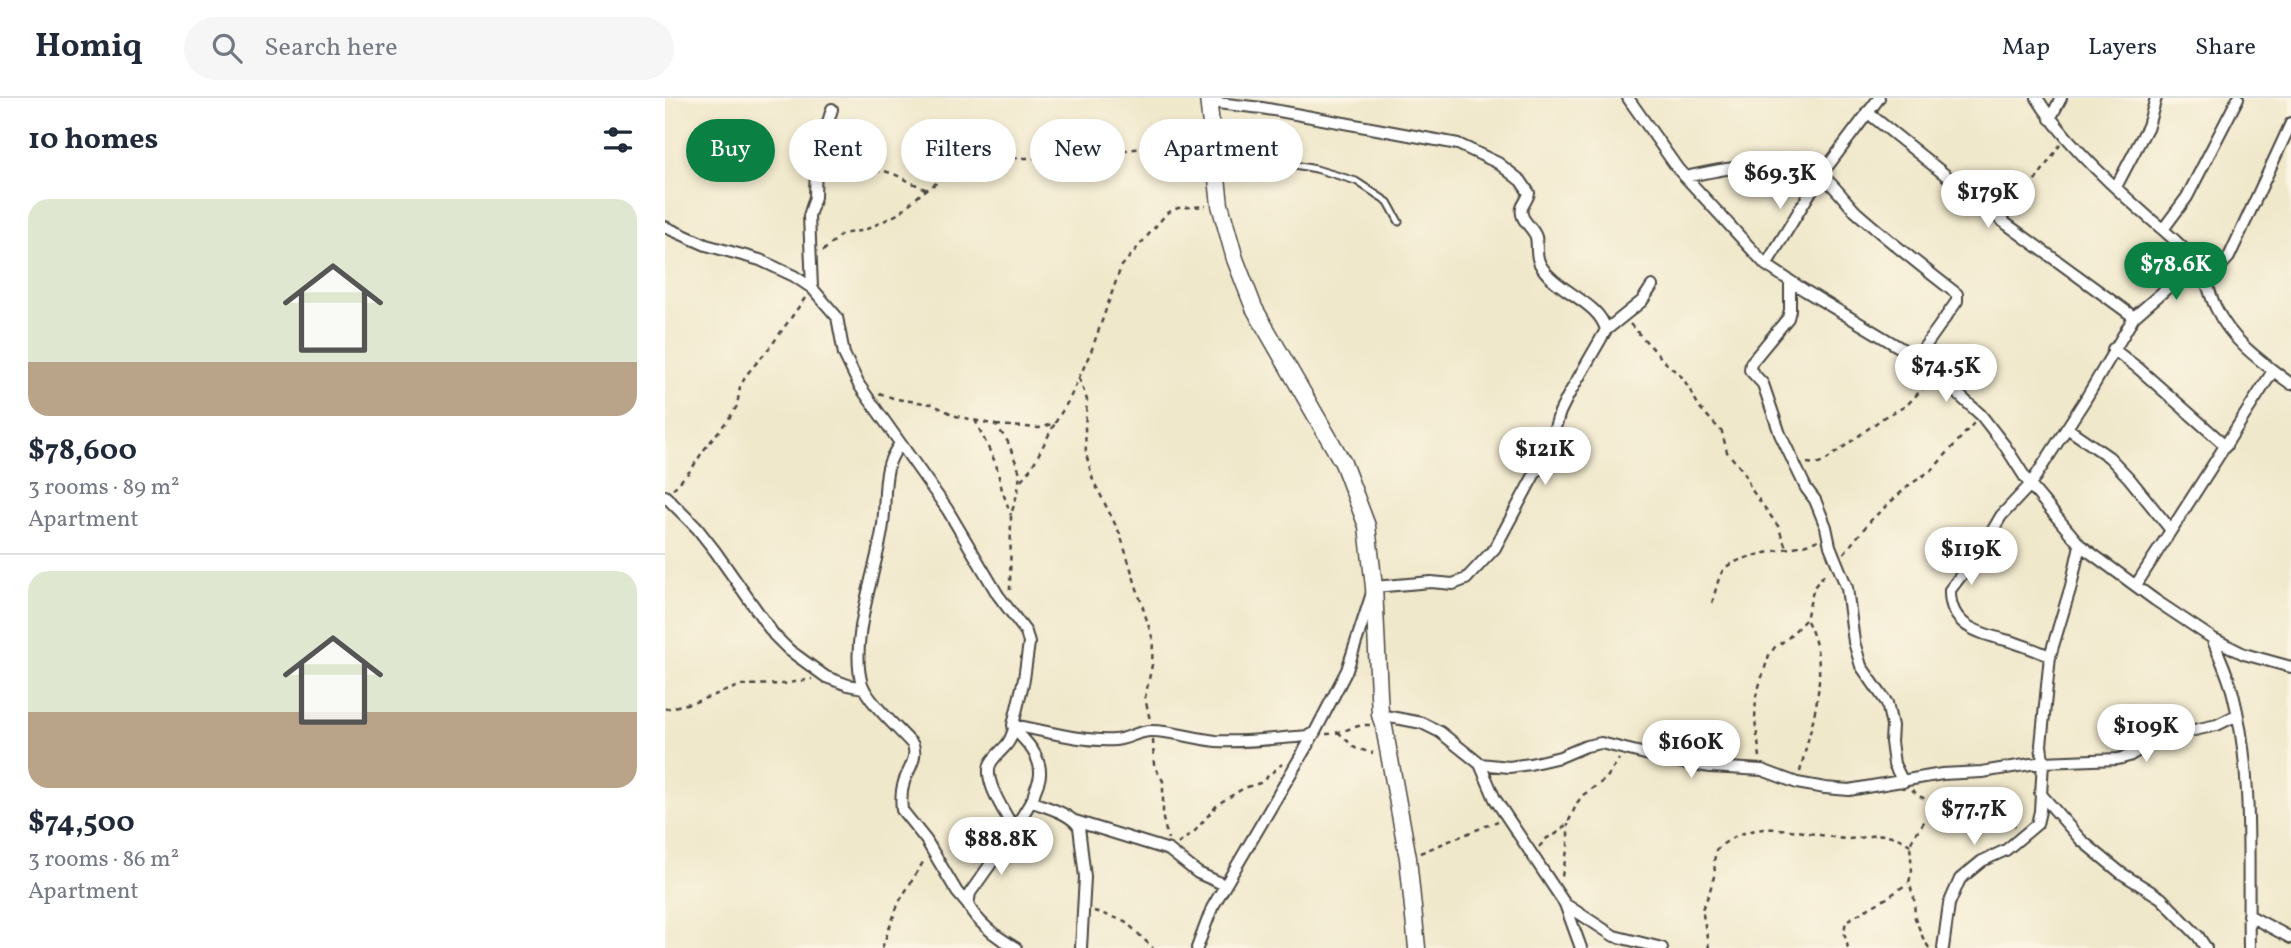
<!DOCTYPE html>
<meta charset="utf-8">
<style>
:root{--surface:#fff;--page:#f6f6f7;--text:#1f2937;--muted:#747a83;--line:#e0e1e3;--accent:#0b8043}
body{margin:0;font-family:Vollkorn,serif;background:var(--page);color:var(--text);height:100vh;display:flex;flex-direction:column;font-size:26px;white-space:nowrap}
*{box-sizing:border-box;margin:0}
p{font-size:23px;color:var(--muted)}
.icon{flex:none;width:38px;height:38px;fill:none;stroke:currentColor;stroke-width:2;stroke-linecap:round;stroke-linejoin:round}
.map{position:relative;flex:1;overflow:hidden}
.details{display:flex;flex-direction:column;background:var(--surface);width:665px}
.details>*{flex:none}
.top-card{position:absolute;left:21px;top:21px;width:665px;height:63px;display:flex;gap:14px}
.price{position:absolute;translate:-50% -60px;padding:0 16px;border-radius:24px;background:#fff;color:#222;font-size:23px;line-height:46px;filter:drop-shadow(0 2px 4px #0008)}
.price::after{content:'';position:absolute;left:50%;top:42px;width:21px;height:16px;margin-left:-10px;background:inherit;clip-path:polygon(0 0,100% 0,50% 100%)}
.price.current{background:var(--accent);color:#fff}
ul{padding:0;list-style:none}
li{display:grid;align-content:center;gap:14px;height:371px;padding:0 28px}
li+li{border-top:2px solid var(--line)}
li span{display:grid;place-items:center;height:217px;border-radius:21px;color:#555}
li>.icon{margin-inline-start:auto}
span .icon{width:126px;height:126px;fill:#fffc;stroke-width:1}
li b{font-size:30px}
h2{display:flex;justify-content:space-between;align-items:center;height:84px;padding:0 28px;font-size:30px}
.chip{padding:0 24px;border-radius:32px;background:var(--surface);box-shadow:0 4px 10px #0003;font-size:24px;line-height:63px}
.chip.current{background:var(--accent);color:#fff}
header{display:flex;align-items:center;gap:42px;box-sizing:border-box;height:98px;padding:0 35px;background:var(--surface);border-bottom:2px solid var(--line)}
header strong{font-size:33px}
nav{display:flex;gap:38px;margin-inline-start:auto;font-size:24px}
.search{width:490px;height:63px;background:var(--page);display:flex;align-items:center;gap:18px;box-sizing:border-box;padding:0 24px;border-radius:38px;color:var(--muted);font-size:26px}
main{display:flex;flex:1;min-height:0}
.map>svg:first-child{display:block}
</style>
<header>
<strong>Homiq</strong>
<div class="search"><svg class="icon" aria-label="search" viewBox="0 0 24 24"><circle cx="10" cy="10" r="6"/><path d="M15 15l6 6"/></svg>Search here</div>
<nav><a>Map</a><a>Layers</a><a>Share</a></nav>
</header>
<main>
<section class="details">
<h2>10 homes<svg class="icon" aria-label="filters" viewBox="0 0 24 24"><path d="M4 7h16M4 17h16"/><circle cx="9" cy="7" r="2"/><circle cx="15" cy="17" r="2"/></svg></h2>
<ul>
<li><span style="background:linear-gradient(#dfe7d0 75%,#b9a48a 0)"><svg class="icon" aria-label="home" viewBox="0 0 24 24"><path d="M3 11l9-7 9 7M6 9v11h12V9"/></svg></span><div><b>$78,600</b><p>3 rooms · 89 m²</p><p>Apartment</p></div></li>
<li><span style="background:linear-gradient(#dfe7d0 65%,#b9a48a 0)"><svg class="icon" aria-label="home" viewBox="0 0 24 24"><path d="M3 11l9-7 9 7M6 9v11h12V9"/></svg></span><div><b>$74,500</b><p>3 rooms · 86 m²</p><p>Apartment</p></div></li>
</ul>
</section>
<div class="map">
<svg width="1626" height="850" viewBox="0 0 1626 850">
<rect width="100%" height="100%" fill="#fcf5e5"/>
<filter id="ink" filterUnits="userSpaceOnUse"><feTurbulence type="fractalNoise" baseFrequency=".0143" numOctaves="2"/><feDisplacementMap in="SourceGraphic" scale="14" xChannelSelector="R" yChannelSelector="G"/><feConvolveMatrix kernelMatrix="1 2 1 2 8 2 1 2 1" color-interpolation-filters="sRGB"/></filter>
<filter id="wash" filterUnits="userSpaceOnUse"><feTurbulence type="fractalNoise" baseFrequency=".00686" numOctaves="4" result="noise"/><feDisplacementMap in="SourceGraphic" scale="28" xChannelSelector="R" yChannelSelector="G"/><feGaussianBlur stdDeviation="1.57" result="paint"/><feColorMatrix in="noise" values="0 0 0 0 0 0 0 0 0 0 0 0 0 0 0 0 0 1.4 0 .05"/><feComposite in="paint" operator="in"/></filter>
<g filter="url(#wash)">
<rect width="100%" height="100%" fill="#f0e8cb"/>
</g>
<g filter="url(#ink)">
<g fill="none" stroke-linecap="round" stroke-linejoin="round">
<defs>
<path id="lane" d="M554 63 604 62 651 71 691 83 723 104 734 124"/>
<path id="street" d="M963 0 1013 71 1101 167 1139 192 1239 252 1264 270 1316 317 1340 348 1365 387 1415 447 1490 502 1547 540 1579 556 1626 569
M1372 0C1398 42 1444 85 1482 118 1498 132 1515 145 1529 162 1542 176 1543 194 1551 210 1567 244 1597 264 1626 286
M543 4 597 10 793 46 833 65 856 83 864 95C863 101 859 104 857 110 854 122 868 129 871 139 873 148 870 157 875 166 889 193 934 203 941 232
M1202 14 1340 125 1469 219
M1385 21 1396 0
M1020 79C1063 70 1111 59 1153 76 1165 81 1181 104 1191 114 1224 143 1257 169 1292 196V203L1251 261
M1451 89 1483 28 1491 0
M0 129 41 147 95 162 129 178 147 190 172 219 179 256 194 287 282 411 333 497 361 534 364 545 359 581 348 627 349 631C361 643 376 658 375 676 375 686 367 694 368 704 383 710 405 715 414 729L420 779 416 850
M1499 130 1522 99 1573 0
M1101 167 1156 77 1214 0
M1125 183V212L1123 220 1086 265 1085 272 1098 286 1115 336 1141 390 1150 402 1161 429 1165 448 1182 490 1189 544 1196 568 1222 605 1227 628 1226 644 1229 666 1238 684
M1542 183 1564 159 1626 25
M147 190 144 118 150 99 151 64 167 11
M1448 251 1473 270 1561 348
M1402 330 1444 359 1464 380 1506 432
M235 346C229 354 225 361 223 370 218 390 221 412 217 433 210 476 184 544 197 586 203 604 235 632 248 647 253 660 243 672 239 684 236 693 236 703 237 712L261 742 292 794 303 807
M0 398 32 430 50 453 109 537 124 552 161 579 183 587 198 590
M1471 487 1608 273
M1547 540C1554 558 1563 576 1568 596 1589 678 1582 766 1584 850
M1385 558C1373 553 1360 548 1348 544 1319 536 1284 531 1285 492L1319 447 1336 418 1365 387 1420 302 1469 219 1532 164
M715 617 757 625 775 634 815 666 830 701 900 806 916 850
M348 627C381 633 417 644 450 642 463 641 473 633 486 633 508 633 529 641 551 643 581 645 612 640 643 638L650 634
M349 631C343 651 337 649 327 663 315 679 341 716 349 731
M815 666 844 669 865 666 895 659 921 648 936 645 1008 663 1046 669 1097 672 1132 685 1160 690 1184 692 1277 676 1317 674 1378 664 1453 661 1464 658 1493 640 1552 627 1572 617
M1375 695 1416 742 1456 775 1496 800 1533 838 1541 850
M410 723 504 752 533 775 560 787
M900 806 949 838 997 850
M1583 817 1626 840
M351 850C333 840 313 825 303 807L305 795 310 788 342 743 367 702
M532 850 547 810 650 634 682 572 709 489 766 484 788 486 801 481 830 450 883 351 895 314 903 298 941 232 977 203 987 188
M1278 850 1284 806 1295 781 1317 763 1341 752 1372 726 1375 713 1378 664 1376 647 1385 558 1406 488 1415 447"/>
<path id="secondary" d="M543 0 555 107 570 161 589 210 678 365 702 428 709 489 715 617 719 629 743 760 752 850"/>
</defs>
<use href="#lane" stroke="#494743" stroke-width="9"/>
<use href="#street" stroke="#494743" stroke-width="14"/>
<use href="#secondary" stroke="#494743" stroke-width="19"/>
<path stroke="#494743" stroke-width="2.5" stroke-dasharray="5 5" stroke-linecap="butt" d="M161 66 197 74 219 73 229 76 262 92
M1347 116 1395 47
M158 153 177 136 200 132 233 116 258 94 288 74 325 55 351 60H382L422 57 469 51 533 48
M965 226 1002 266 1018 280 1035 310 1057 334 1062 354 1079 374 1086 391 1113 428 1122 452
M414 280 422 302 420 330 421 356 428 382 455 436 488 542 487 567 480 600 485 622
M214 295 231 301 267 306 291 318 331 327 343 344 355 375 353 393 346 417 345 492
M310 322 331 366 337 392 346 417
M331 327 374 330 390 325 405 300 427 251 456 169 502 115 513 110 541 108
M1142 365 1154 366 1160 363 1219 319 1241 308 1264 284
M356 382 367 369 390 325
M8 391 26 372 38 353 65 319 72 308 75 289 82 276 106 248 140 200
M1179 455 1207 421 1243 388 1268 371 1309 325
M1047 505C1050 496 1052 483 1057 474 1066 456 1132 452 1153 442
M0 611 30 604 77 587 118 586 147 581
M673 634 690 650 708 655
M661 636C677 636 690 626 705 627
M488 642 489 668 498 683V721L503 741
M1095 659 1090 622 1091 598 1104 557 1110 549 1122 541 1141 521 1149 489 1162 473
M1135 674C1147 622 1168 572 1141 521
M1247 692 1256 699 1326 726 1351 728
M513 746 530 733 553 706 579 690 595 685 617 666
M874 749 882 740 891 736 903 725 912 705 918 697 941 681 954 661
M755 755 833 723
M897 778 903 748V726
M429 813 460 823 488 850
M217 850 234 804 260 761
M1044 850 1037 811 1044 796 1050 775 1049 764 1051 752C1082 723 1118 730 1155 737 1164 738 1174 741 1182 741 1210 740 1218 729 1245 747
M1183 850 1179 834 1181 823 1222 800 1243 785
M1264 850 1258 840 1250 820 1249 800 1244 784 1247 773 1245 747 1249 738 1272 706"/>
<use href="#lane" stroke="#fff" stroke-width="5"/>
<use href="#street" stroke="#fff" stroke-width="10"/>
<use href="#secondary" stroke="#fff" stroke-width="16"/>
</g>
</g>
</svg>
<b class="price" style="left:1115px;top:113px">$69.3K</b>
<b class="price" style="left:1323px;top:132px">$179K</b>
<b class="price current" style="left:1511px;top:204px">$78.6K</b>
<b class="price" style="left:1281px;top:306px">$74.5K</b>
<b class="price" style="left:880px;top:389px">$121K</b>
<b class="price" style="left:1306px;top:489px">$119K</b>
<b class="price" style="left:1481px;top:666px">$109K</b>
<b class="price" style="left:1026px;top:682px">$160K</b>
<b class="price" style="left:1309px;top:749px">$77.7K</b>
<b class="price" style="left:336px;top:779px">$88.8K</b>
<div class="top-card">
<a class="chip current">Buy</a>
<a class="chip">Rent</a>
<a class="chip">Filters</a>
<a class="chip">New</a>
<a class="chip">Apartment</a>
</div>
</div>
</main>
